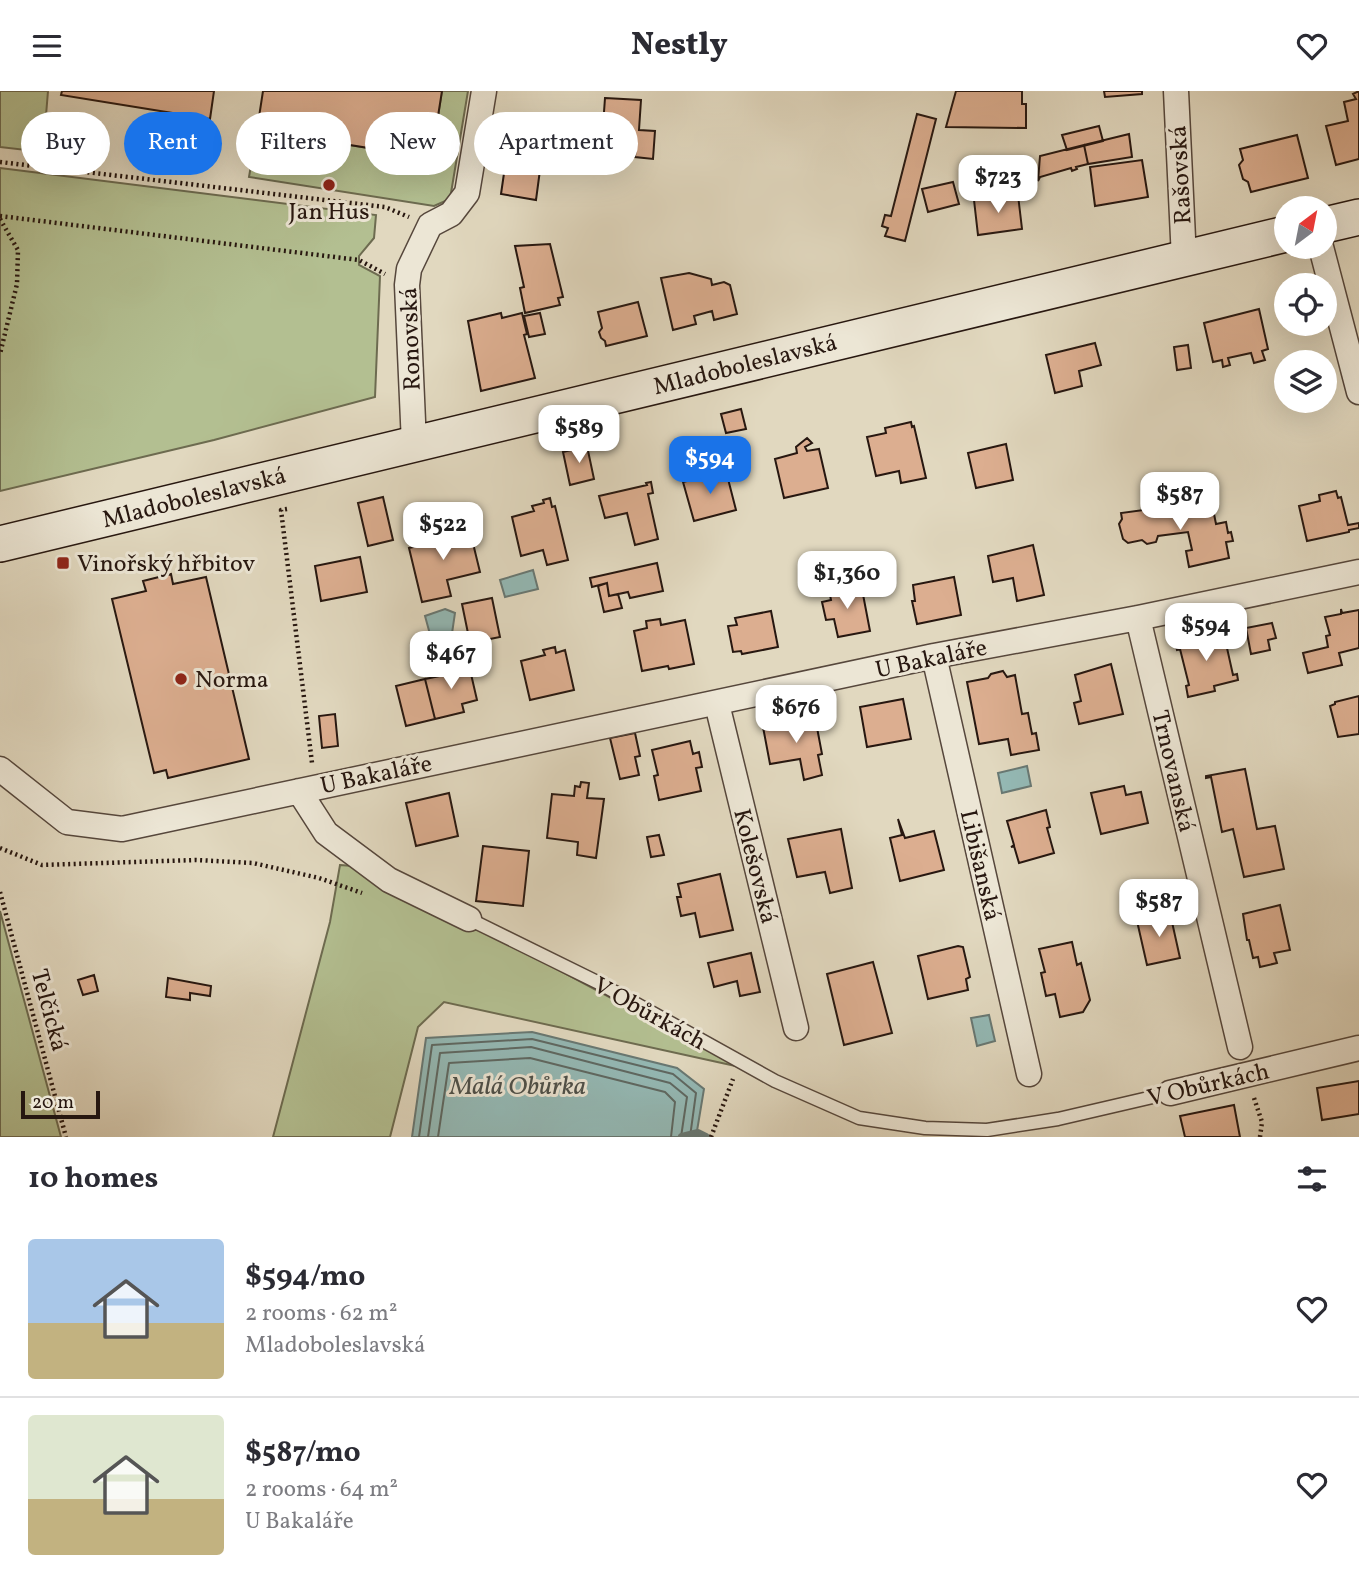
<!DOCTYPE html>
<meta charset="utf-8">
<style>
:root{--surface:#fff;--page:#f7f7f7;--text:#2b2b33;--muted:#7c7c81;--line:#e1e1e2;--accent:#1a73e8}
body{margin:0;font-family:Vollkorn,serif;background:var(--page);color:var(--text);height:100vh;display:flex;flex-direction:column;font-size:26px;white-space:nowrap}
*{box-sizing:border-box;margin:0}
p{font-size:23px;color:var(--muted)}
.icon{flex:none;width:38px;height:38px;fill:none;stroke:currentColor;stroke-width:2;stroke-linecap:round;stroke-linejoin:round}
.map{position:relative;height:1046px;overflow:hidden}
.sheet{display:flex;flex-direction:column;background:var(--surface);flex:1}
.sheet>*{flex:none}
.top-card{position:absolute;left:21px;top:21px;width:700px;height:63px;display:flex;gap:14px}
.needle{width:46px;rotate:32deg}
.tools{position:absolute;left:1274px;top:105px;display:grid;gap:14px}
.tools a{display:grid;place-items:center;width:63px;height:63px;border-radius:50%;background:var(--surface);box-shadow:0 7px 28px #0002;font-size:35px}
.scale{position:absolute;left:21px;bottom:18px;width:79px;box-sizing:border-box;padding-left:7px;border:4px solid #271710;border-top:0;font-size:19px;line-height:24px;white-space:nowrap;color:#271710;-webkit-text-stroke:5px #ece6d5;paint-order:stroke}
.price{position:absolute;translate:-50% -60px;padding:0 16px;border-radius:14px;background:#fff;color:#222;font-size:23px;line-height:46px;filter:drop-shadow(0 2px 4px #0008)}
.price::after{content:'';position:absolute;left:50%;top:42px;width:21px;height:16px;margin-left:-10px;background:inherit;clip-path:polygon(0 0,100% 0,50% 100%)}
.price.selected{background:var(--accent);color:#fff}
ul{padding:0;list-style:none}
li{display:flex;align-items:center;gap:21px;height:175px;padding:0 28px}
li+li{border-top:2px solid var(--line)}
li span{display:grid;place-items:center;flex:none;width:196px;height:140px;border-radius:7px;color:#555}
li>.icon{margin-inline-start:auto}
span .icon{width:84px;height:84px;fill:#fffc;stroke-width:1}
li b{font-size:30px}
h2{display:flex;justify-content:space-between;align-items:center;height:84px;padding:0 28px;font-size:30px}
.pill{padding:0 24px;border-radius:32px;background:var(--surface);box-shadow:0 7px 28px #0002;font-size:24px;line-height:63px}
.pill.selected{background:var(--accent);color:#fff}
header{display:flex;justify-content:space-between;align-items:center;height:91px;padding:0 28px;background:var(--surface);font-size:32px;font-weight:800}
.map>svg:first-child{display:block}
</style>
<header><svg class="icon" aria-label="menu" viewBox="0 0 24 24"><path d="M4 6h16M4 12h16M4 18h16"/></svg>Nestly<svg class="icon" aria-label="heart" viewBox="0 0 24 24"><path d="M12 20l-8-8c-3-5 5-10 8-4 3-6 11-1 8 4z"/></svg></header>
<div class="map">
<svg width="1359" height="1046" viewBox="0 0 1359 1046">
<rect width="100%" height="100%" fill="#e1d8bf"/>
<filter id="stains"><feTurbulence type="fractalNoise" baseFrequency=".00286" numOctaves="4"/><feColorMatrix values="0 0 0 0 .2 0 0 0 0 .09 0 0 0 0 .02 0 0 0 .5 -.17"/></filter>
<radialGradient id="worn" r=".72"><stop offset=".6" stop-color="#630" stop-opacity="0"/><stop offset="1" stop-color="#630" stop-opacity=".3"/></radialGradient>
<path fill="#b3bf91" stroke="#6d6b50" stroke-width="2" d="M0 0H48L43 61 0 56Z
M442 0H468L450 108 434 115 249 86 257 39 412 64 413 60 432 63Z
M0 77 376 124 374 147 359 165V174L380 185 375 306 214 349 0 400Z
M340 774 366 776 740 976 444 911 418 936 390 1046H273L330 831Z
M0 820 61 1046H0Z"/>
<path fill="#94b9b5" stroke="#687873" stroke-width="2" d="M533 479 538 498 505 506 500 489Z
M445 518 455 522 450 556 434 558 425 525Z
M1027 675 1031 695 1002 702 998 682Z
M989 924 995 950 977 955 971 927Z
M532 941 677 977 704 998 696 1046H412L426 947Z"/>
<g fill="none" stroke-linecap="round" stroke-linejoin="round">
<path stroke="#5e6862" stroke-width="2" d="M419 1046 432 954 532 948 673 983 696 1002 690 1046
M428 1046 440 962 531 956 670 992 687 1006 681 1046
M438 1046 449 972 530 967 665 1001 675 1011 671 1046"/>
<path stroke="#687873" stroke-width="8" d="M682 1046 698 1042 706 1046"/>
</g>
<path fill="#dcae90" stroke="#271710" stroke-width="2" d="M62 0H214L210 28 61 4Z
M263 0H442L432 63 413 60 412 64 257 39Z
M956 0H1022V13H1026V37L946 36Z
M1104 0H1142V3L1105 6Z
M1359 0V68L1336 74 1326 35 1348 30 1344 11 1356 8 1353 3Z
M605 7 641 9 639 39 655 40 653 68 635 66 636 52 602 49Z
M917 23 936 28 905 150 885 145 888 137 882 135 885 124 891 125Z
M1099 35 1103 50 1067 59 1062 44Z
M1129 43 1132 66 1088 73 1084 54Z
M1297 44 1308 87 1251 101 1248 91 1243 88 1239 74 1243 69 1240 58Z
M509 48 543 53 541 67 549 68 547 80 540 79 536 109 501 103Z
M1084 54 1088 73 1076 76 1077 78 1072 80 1071 77 1040 86 1038 90 1040 65Z
M1142 69 1148 106 1095 115 1090 76Z
M953 91 959 113 928 121 922 98Z
M1018 104 1022 138 978 144 974 109Z
M550 153 563 206 558 207 560 214 525 222 520 197 524 196 515 155Z
M689 182 711 188 712 194 724 191 730 194 737 223 714 229 712 220 694 225 696 233 673 239 661 187Z
M638 211 647 245 606 255 605 250 601 247 599 241 602 237 598 221Z
M1259 218 1268 258 1262 260 1265 269 1254 272 1251 262 1228 267 1230 274 1223 276 1222 269 1213 271 1204 232Z
M501 222 502 227 522 222 527 243 524 244 535 287 481 300 468 230Z
M540 222 545 243 529 246 524 225Z
M1095 252 1101 274 1079 280 1082 295 1055 302 1046 264Z
M1188 254 1191 277 1177 279 1174 256Z
M741 318 746 338 726 342 721 323Z
M911 331 912 336 914 335 926 387 901 392 899 380 876 385 867 346 886 342 885 337Z
M807 347 812 352 805 356 807 360 819 358 828 397 784 407 775 368 797 362 796 356Z
M1006 353 1013 389 976 397 968 362Z
M587 355 594 388 570 394 563 361Z
M726 380 736 419 694 430 683 391Z
M651 391 653 402 648 403 658 448 635 454 627 422 605 427 599 405 647 394 646 392Z
M1336 400 1338 407 1341 406 1348 434 1359 432V437L1349 439V441L1307 450 1299 415 1320 410 1319 404Z
M383 406 393 449 368 455 358 412Z
M550 407 552 416 555 415 568 469 547 474 543 459 521 465 512 426 534 420 532 415 544 412 543 409Z
M1151 418 1157 422 1172 418 1177 421 1191 418 1198 423 1209 420 1214 423 1216 433 1226 431 1228 442 1231 441 1233 450 1226 451 1229 467 1189 476 1186 460 1192 459 1188 441 1158 445 1156 451 1147 453 1142 449 1128 452 1123 448 1119 433 1122 428 1121 422Z
M469 436 480 481 447 489 451 505 422 511 409 457 426 453 425 446Z
M1033 454 1044 504 1017 510 1013 487 993 491 988 465Z
M360 466 367 501 321 510 315 475Z
M657 472 663 500 630 507 628 501 609 505 607 492 592 496 590 487Z
M171 483 173 493 206 486 249 668 168 687 166 679 154 682 112 508 146 500 143 490Z
M954 486 961 524 917 533 912 510H915L913 494Z
M607 492 609 505 618 503 622 517 604 521 598 495Z
M861 493 870 540 838 546 834 528 826 529 822 511 831 509 829 499Z
M492 507 500 546 470 552 462 513Z
M1341 518 1342 522 1359 519V557L1339 562 1342 574 1308 582 1303 562 1328 556 1326 545 1330 544 1325 526 1341 523Z
M771 520 778 556 742 563 741 560 733 561 728 535 737 534 735 527Z
M660 528 661 534 685 529 694 573 669 578 668 575 642 580 634 540 647 537 646 530Z
M1272 532 1276 547 1268 549 1270 559 1251 563 1246 537Z
M1226 540 1228 547 1225 548 1233 584 1237 583 1238 589 1214 595 1215 600 1188 606 1186 595 1189 594 1180 558 1177 559 1175 552Z
M555 556 556 562 565 559 574 599 530 609 521 570 545 564 543 559Z
M468 570 477 609 462 613 464 621 435 628 425 588 455 582 457 572Z
M1111 573 1123 623 1079 633 1074 612 1081 610 1075 584Z
M1003 580 1007 586 1015 584 1022 623 1028 622 1032 643 1036 642 1039 659 1011 664 1008 648 979 653 967 591 988 587 991 583Z
M425 588 435 628 406 635 396 595Z
M1359 605V643L1338 646 1330 615 1335 613V611Z
M903 608 911 648 867 656 860 616Z
M335 623 338 655 322 657 319 625Z
M815 626 822 663 818 664 822 684 804 689 800 668 770 673 763 636Z
M635 642 640 665 635 666 639 684 620 688 610 647Z
M690 650 693 663 699 661 702 676 696 677 701 700 659 709 654 685 658 684 652 659Z
M1245 678 1257 738 1275 735 1284 778 1244 786 1233 738 1222 741 1211 686 1206 687V685Z
M581 691 589 692 587 707 604 708 596 767 577 764 578 751 547 747 552 703 574 705 575 695 580 696Z
M1124 695 1126 704 1141 701 1148 732 1101 743 1091 702Z
M449 702 458 745 416 755 406 712Z
M1046 719 1050 736 1047 737 1054 762 1019 772 1014 755 1011 756 1014 754 1007 730Z
M898 728 905 747 934 740 944 779 900 790 890 747 902 744Z
M841 738 852 797 830 802 825 781 797 786 788 748Z
M659 744 664 764 651 766 647 746Z
M483 755 529 760 523 815 476 810Z
M720 783 733 839 700 846 695 822 681 825 677 806H681L678 793Z
M1280 814 1290 859 1274 862 1277 872 1260 876 1258 866 1253 867 1249 849H1247L1243 823Z
M1170 822 1180 867 1147 874 1137 830Z
M1072 851 1077 874 1081 872 1090 909 1083 921 1060 926 1055 903 1046 905 1041 882 1045 881 1039 858Z
M958 855 963 856 970 886 966 888 968 899 928 908 918 865Z
M751 862 760 901 740 905 737 890 714 896 708 872Z
M873 871 892 942 844 954 827 883Z
M94 884 98 900 83 904 78 889Z
M168 887 211 895 210 905 190 902V909L166 906Z
M1359 990V1023L1322 1029 1317 997Z
M1234 1014 1240 1046H1185L1180 1025Z"/>
<g fill="none" stroke-linecap="round" stroke-linejoin="round">
<defs>
<path id="lane" d="M469 828 597 891 775 990 859 1027 925 1037 987 1039 1058 1028 1170 1002"/>
<path id="street" d="M1176 0 1184 168
M1321 156 1359 301
M414 353 407 194 409 178 430 134 451 123 467 102 484 0
M1138 527 1240 956
M934 565 1029 983
M717 613 796 937
M0 678 67 731 122 738 934 565 1138 527 1359 481
M299 700 326 742 389 789 469 828
M1170 1002 1359 957"/>
<path id="secondary" d="M1325 134 1359 126
M0 453 1286 143"/>
</defs>
<use href="#lane" stroke="#56473c" stroke-width="15"/>
<use href="#street" stroke="#56473c" stroke-width="27"/>
<use href="#secondary" stroke="#271710" stroke-width="38"/>
<path stroke="#271710" stroke-width="4.5" stroke-dasharray="2 3.5" stroke-linecap="butt" d="M0 71 385 116 409 126
M0 125 359 169 385 183
M0 128 18 159 17 193 0 263
M287 418 281 419 312 672
M0 757 42 774 196 769 253 772 319 787 362 802
M0 801 66 1046
M1254 1007 1262 1031 1260 1046
M711 1046 733 988"/>
<use href="#lane" stroke="#ece6d5" stroke-width="12"/>
<use href="#street" stroke="#ece6d5" stroke-width="24"/>
<use href="#secondary" stroke="#ece6d5" stroke-width="35"/>
</g>
<g fill="#8f2418" stroke="#ece6d5" stroke-width="2.5">
<circle cx="329" cy="94" r="7"/>
<rect x="56" y="465" width="14" height="14" rx="3.5"/>
<circle cx="181" cy="588" r="7"/>
</g>
<g text-anchor="middle" stroke-width="6" stroke-linejoin="round" paint-order="stroke">
<g font-size="24" fill="#271710" stroke="#ece6d5">
<text transform="translate(1180 84) rotate(-93)" y="8">Rašovská</text>
<text transform="translate(410 248) rotate(-92)" y="8">Ronovská</text>
<text transform="translate(745 273) rotate(-14)" y="8">Mladoboleslavská</text>
<text transform="translate(194 406) rotate(-14)" y="8">Mladoboleslavská</text>
<text transform="translate(931 567) rotate(-12)" y="8">U Bakaláře</text>
<text transform="translate(1174 680) rotate(77)" y="8">Trnovanská</text>
<text transform="translate(376 683) rotate(-12)" y="8">U Bakaláře</text>
<text transform="translate(981 774) rotate(77)" y="8">Libišanská</text>
<text transform="translate(756 775) rotate(76)" y="8">Kolešovská</text>
<text transform="translate(50 919) rotate(75)" y="8">Telčická</text>
<text transform="translate(650 922) rotate(29)" y="8">V Obůrkách</text>
<text transform="translate(1208 993) rotate(-13)" y="8">V Obůrkách</text>
</g>
<g font-size="24" fill="#271710" stroke="#ece6d5" text-anchor="start">
<text x="329" y="128" text-anchor="middle">Jan Hus</text>
<text x="77" y="480">Vinořský hřbitov</text>
<text x="195" y="596">Norma</text>
</g>
<g font-size="26" font-style="italic" fill="#4d504a" stroke="#ece6d5">
<text x="518" y="1003">Malá Obůrka</text>
</g>
</g>
<rect width="100%" height="100%" filter="url(#stains)"/>
<rect width="100%" height="100%" fill="url(#worn)"/>
</svg>
<div class="tools">
<a><svg class="needle" viewBox="-14 -14 28 28"><path d="M0-13l5 13h-10z" fill="#e53935"/><path d="M0 13l5-13h-10z" fill="#7c7c81"/></svg></a>
<a><svg class="icon" aria-label="locate" viewBox="0 0 24 24"><circle cx="12" cy="12" r="6"/><path d="M12 2v4M12 18v4M2 12h4M18 12h4"/></svg></a>
<a><svg class="icon" aria-label="layers" viewBox="0 0 24 24"><path d="M12 4l9 5-9 5-9-5zM3 14l9 5 9-5"/></svg></a>
</div>
<div class="scale">20 m</div>
<b class="price" style="left:998px;top:124px">$723</b>
<b class="price" style="left:579px;top:374px">$589</b>
<b class="price selected" style="left:710px;top:405px">$594</b>
<b class="price" style="left:1180px;top:441px">$587</b>
<b class="price" style="left:443px;top:471px">$522</b>
<b class="price" style="left:847px;top:520px">$1,360</b>
<b class="price" style="left:1206px;top:572px">$594</b>
<b class="price" style="left:451px;top:600px">$467</b>
<b class="price" style="left:796px;top:654px">$676</b>
<b class="price" style="left:1159px;top:848px">$587</b>
<div class="top-card">
<a class="pill">Buy</a>
<a class="pill selected">Rent</a>
<a class="pill">Filters</a>
<a class="pill">New</a>
<a class="pill">Apartment</a>
</div>
</div>
<section class="sheet">
<h2>10 homes<svg class="icon" aria-label="filters" viewBox="0 0 24 24"><path d="M4 7h16M4 17h16"/><circle cx="9" cy="7" r="2"/><circle cx="15" cy="17" r="2"/></svg></h2>
<ul>
<li><span style="background:linear-gradient(#a9c7e8 60%,#c2b280 0)"><svg class="icon" aria-label="home" viewBox="0 0 24 24"><path d="M3 11l9-7 9 7M6 9v11h12V9"/></svg></span><div><b>$594/mo</b><p>2 rooms · 62 m²</p><p>Mladoboleslavská</p></div><svg class="icon" aria-label="heart" viewBox="0 0 24 24"><path d="M12 20l-8-8c-3-5 5-10 8-4 3-6 11-1 8 4z"/></svg></li>
<li><span style="background:linear-gradient(#dfe7d0 60%,#c2b280 0)"><svg class="icon" aria-label="home" viewBox="0 0 24 24"><path d="M3 11l9-7 9 7M6 9v11h12V9"/></svg></span><div><b>$587/mo</b><p>2 rooms · 64 m²</p><p>U Bakaláře</p></div><svg class="icon" aria-label="heart" viewBox="0 0 24 24"><path d="M12 20l-8-8c-3-5 5-10 8-4 3-6 11-1 8 4z"/></svg></li>
</ul>
</section>
